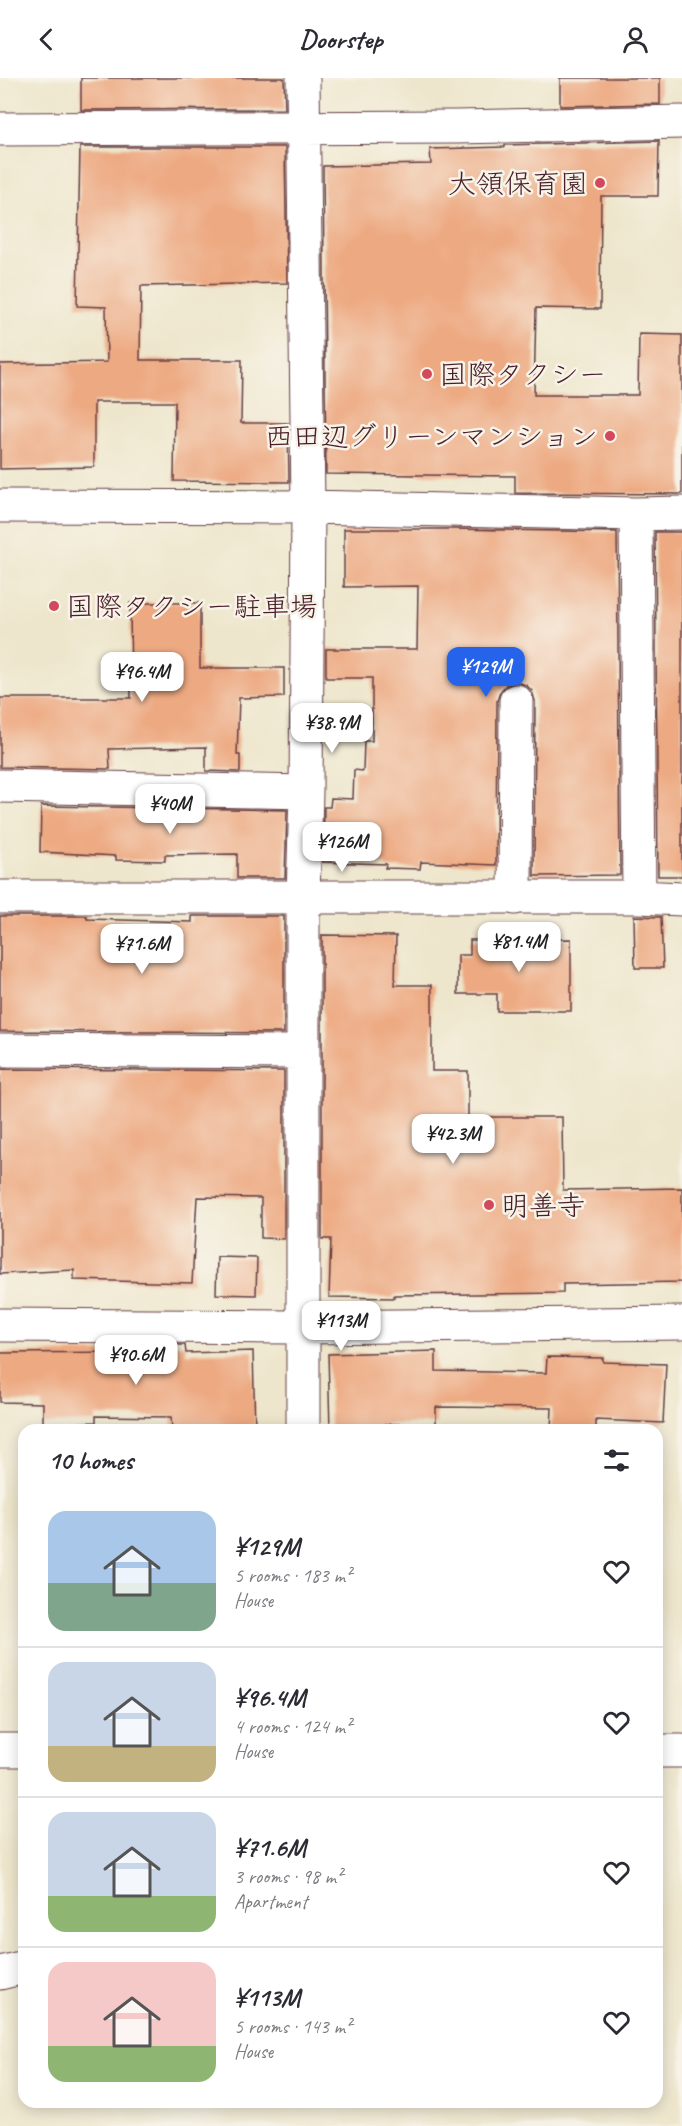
<!DOCTYPE html>
<meta charset="utf-8">
<style>
:root{--surface:#fff;--page:#f2f2f3;--text:#2b2b33;--muted:#7c7c81;--line:#e1e1e2;--accent:#2563eb}
body{margin:0;font-family:Caveat,"Klee One",sans-serif;background:var(--page);color:var(--text);height:100vh;display:flex;flex-direction:column;font-size:22px;white-space:nowrap}
*{box-sizing:border-box;margin:0}
p{font-size:20px;color:var(--muted)}
.icon{flex:none;width:33px;height:33px;fill:none;stroke:currentColor;stroke-width:2;stroke-linecap:round;stroke-linejoin:round}
.map{position:relative;flex:1;overflow:hidden}
.details{position:absolute;left:18px;top:1346px;width:645px;height:684px;display:flex;flex-direction:column;background:var(--surface);border-radius:18px;box-shadow:0 3px 15px #0003}
.details>*{flex:none}
.price{position:absolute;translate:-50% -51px;padding:0 14px;border-radius:12px;background:#fff;color:#222;font-size:20px;line-height:39px;filter:drop-shadow(0 2px 3px #0008)}
.price::after{content:'';position:absolute;left:50%;top:36px;width:18px;height:14px;margin-left:-9px;background:inherit;clip-path:polygon(0 0,100% 0,50% 100%)}
.price.active{background:var(--accent);color:#fff}
ul{padding:0;list-style:none}
li{display:flex;align-items:center;gap:18px;height:150px;padding:0 30px}
li+li{border-top:2px solid var(--line)}
li span{display:grid;place-items:center;flex:none;width:168px;height:120px;border-radius:18px;color:#555}
li>.icon{margin-inline-start:auto}
span .icon{width:72px;height:72px;fill:#fffc;stroke-width:1}
li b{font-size:26px}
h2{display:flex;justify-content:space-between;align-items:center;height:72px;padding:0 30px;font-size:26px}
header{display:flex;justify-content:space-between;align-items:center;height:78px;padding:0 30px;background:var(--surface);font-size:27px;font-weight:700}
.map>svg:first-child{display:block}
</style>
<header><svg class="icon" aria-label="back" viewBox="0 0 24 24"><path d="M15 5l-7 7 7 7"/></svg>Doorstep<svg class="icon" aria-label="person" viewBox="0 0 24 24"><circle cx="12" cy="8" r="4"/><path d="M4 21q1-7 8-7t8 7"/></svg></header>
<div class="map">
<svg width="682" height="2048" viewBox="0 0 682 2048">
<rect width="100%" height="100%" fill="#f7f3e8"/>
<filter id="ink" filterUnits="userSpaceOnUse"><feTurbulence type="fractalNoise" baseFrequency=".0167" numOctaves="2"/><feDisplacementMap in="SourceGraphic" scale="12" xChannelSelector="R" yChannelSelector="G"/><feConvolveMatrix kernelMatrix="1 2 1 2 8 2 1 2 1" color-interpolation-filters="sRGB"/></filter>
<filter id="wash" filterUnits="userSpaceOnUse"><feTurbulence type="fractalNoise" baseFrequency=".008" numOctaves="4" result="noise"/><feDisplacementMap in="SourceGraphic" scale="24" xChannelSelector="R" yChannelSelector="G"/><feGaussianBlur stdDeviation="1.35" result="paint"/><feColorMatrix in="noise" values="0 0 0 0 0 0 0 0 0 0 0 0 0 0 0 0 0 1.4 0 .05"/><feComposite in="paint" operator="in"/></filter>
<g filter="url(#wash)">
<rect width="100%" height="100%" fill="#eee6cc"/>
<g id="blocks">
<path fill="#eda981" d="M81 0H284L285 31 81 32Z
M560 0H660V26L560 28Z
M659 63 658 118H601L600 231 536 230 534 317H638L639 256 682 257V416L515 415V398L326 396 323 88 431 86 430 71 505 69V67Z
M80 69H285L287 205 141 208 140 282H242L241 345H288L289 404 174 403 175 324H94V389L0 391V286L107 284 106 229 77 228Z
M344 451H453L617 454 620 797 534 798 535 623 532 613 526 607 517 604 506 607 500 614 497 623 496 787 421 784 420 791 385 790 386 786 323 784 324 729H330L331 720 353 721 354 692 363 693 364 663H372V600H326V571H417L418 508 344 509Z
M655 454H682V798H658Z
M130 525H200V590H284V619L239 620 237 677H240V694L206 693V669L109 671 110 691 0 689V620H131Z
M41 728 287 732 285 800H237V776L165 777V783L116 782V778L40 774Z
M0 838H87V841L192 844V838H284V955L0 953Z
M634 838 661 839 663 890H635Z
M322 857 396 858 395 907H432V993H468V1039H562L563 1112 682 1110V1204L563 1206V1215L394 1217V1220L329 1219 331 1161H322Z
M571 861V933H497V916H458V877H470V862Z
M0 991 284 993V1161L261 1160V1120L197 1119 192 1205 74 1202V1192L0 1196Z
M217 1179 257 1180 256 1217 216 1216Z
M129 1267H185L186 1275 253 1273 255 1352H172L171 1339 96 1338V1344L43 1346V1325L0 1324V1275L129 1274Z
M436 1273V1293L546 1295 547 1279 603 1280V1284L666 1286 663 1345 596 1342V1352H551L552 1330 436 1329V1346H385V1352H330L328 1276Z"/>
</g>
</g>
<g filter="url(#ink)">
<use href="#blocks" fill-opacity="0" stroke="#633d43" stroke-width="1.5"/>
<g fill="none" stroke-linecap="round" stroke-linejoin="round">
<defs>
<path id="minor" d="M0 51 457 49 682 44
M0 428 308 429 636 436 682 435
M636 436 639 819
M0 708 306 714
M0 819H639L682 821
M515 820 516 623
M0 972 303 974
M0 1247 302 1249 682 1245
M303 1352V820L306 714 308 429 303 0
M0 1672H24
M657 1673H682
M0 1895 24 1889"/>
</defs>
<use href="#minor" stroke="#633d43" stroke-width="35"/>
<use href="#minor" stroke="#fff" stroke-width="33"/>
</g>
</g>
<g fill="#d1495b" stroke="#f7f3e8" stroke-width="2">
<circle cx="600" cy="105" r="6"/>
<circle cx="427" cy="296" r="6"/>
<circle cx="610" cy="358" r="6"/>
<circle cx="54" cy="528" r="6"/>
<circle cx="489" cy="1127" r="6"/>
</g>
<g text-anchor="middle" stroke-width="5" stroke-linejoin="round" paint-order="stroke">
<g font-size="28" fill="#4a1f2b" stroke="#f7f3e8" text-anchor="start">
<text x="588" y="115" text-anchor="end">大領保育園</text>
<text x="439" y="306">国際タクシー</text>
<text x="598" y="368" text-anchor="end">西田辺グリーンマンション</text>
<text x="66" y="538">国際タクシー駐車場</text>
<text x="501" y="1137">明善寺</text>
</g>
</g>
</svg>
<b class="price active" style="left:486px;top:620px">¥129M</b>
<b class="price" style="left:142px;top:625px">¥96.4M</b>
<b class="price" style="left:332px;top:676px">¥38.9M</b>
<b class="price" style="left:170px;top:757px">¥40M</b>
<b class="price" style="left:342px;top:795px">¥126M</b>
<b class="price" style="left:519px;top:895px">¥81.4M</b>
<b class="price" style="left:142px;top:897px">¥71.6M</b>
<b class="price" style="left:453px;top:1087px">¥42.3M</b>
<b class="price" style="left:341px;top:1274px">¥113M</b>
<b class="price" style="left:136px;top:1308px">¥90.6M</b>
<section class="details">
<h2>10 homes<svg class="icon" aria-label="filters" viewBox="0 0 24 24"><path d="M4 7h16M4 17h16"/><circle cx="9" cy="7" r="2"/><circle cx="15" cy="17" r="2"/></svg></h2>
<ul>
<li><span style="background:linear-gradient(#a9c7e8 60%,#7fa58c 0)"><svg class="icon" aria-label="home" viewBox="0 0 24 24"><path d="M3 11l9-7 9 7M6 9v11h12V9"/></svg></span><div><b>¥129M</b><p>5 rooms · 183 m²</p><p>House</p></div><svg class="icon" aria-label="heart" viewBox="0 0 24 24"><path d="M12 20l-8-8c-3-5 5-10 8-4 3-6 11-1 8 4z"/></svg></li>
<li><span style="background:linear-gradient(#c9d6e8 70%,#c2b280 0)"><svg class="icon" aria-label="home" viewBox="0 0 24 24"><path d="M3 11l9-7 9 7M6 9v11h12V9"/></svg></span><div><b>¥96.4M</b><p>4 rooms · 124 m²</p><p>House</p></div><svg class="icon" aria-label="heart" viewBox="0 0 24 24"><path d="M12 20l-8-8c-3-5 5-10 8-4 3-6 11-1 8 4z"/></svg></li>
<li><span style="background:linear-gradient(#c9d6e8 70%,#8fb573 0)"><svg class="icon" aria-label="home" viewBox="0 0 24 24"><path d="M3 11l9-7 9 7M6 9v11h12V9"/></svg></span><div><b>¥71.6M</b><p>3 rooms · 98 m²</p><p>Apartment</p></div><svg class="icon" aria-label="heart" viewBox="0 0 24 24"><path d="M12 20l-8-8c-3-5 5-10 8-4 3-6 11-1 8 4z"/></svg></li>
<li><span style="background:linear-gradient(#f6c9c9 70%,#8fb573 0)"><svg class="icon" aria-label="home" viewBox="0 0 24 24"><path d="M3 11l9-7 9 7M6 9v11h12V9"/></svg></span><div><b>¥113M</b><p>5 rooms · 143 m²</p><p>House</p></div><svg class="icon" aria-label="heart" viewBox="0 0 24 24"><path d="M12 20l-8-8c-3-5 5-10 8-4 3-6 11-1 8 4z"/></svg></li>
</ul>
</section>
</div>
